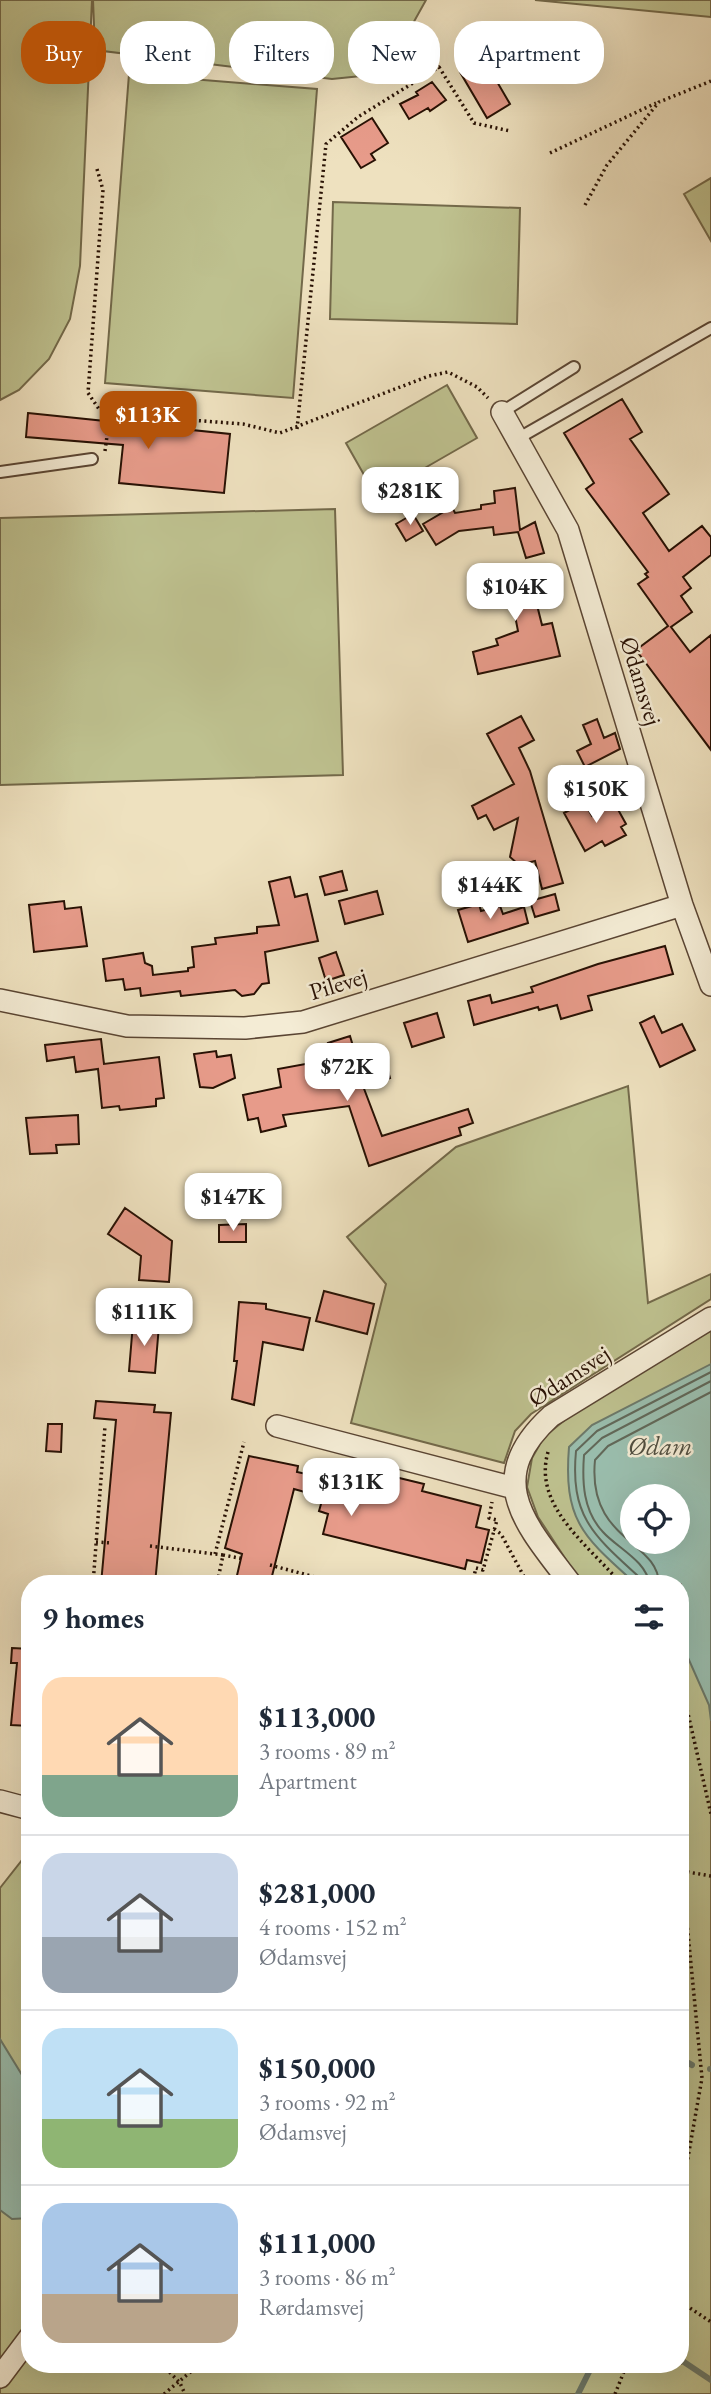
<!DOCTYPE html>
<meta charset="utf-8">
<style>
:root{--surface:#fff;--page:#f6f6f7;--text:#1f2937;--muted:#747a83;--line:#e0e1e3;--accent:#b45309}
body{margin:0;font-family:"EB Garamond",serif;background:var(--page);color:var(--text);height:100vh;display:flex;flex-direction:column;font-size:26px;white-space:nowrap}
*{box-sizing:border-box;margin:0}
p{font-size:23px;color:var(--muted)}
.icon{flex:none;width:38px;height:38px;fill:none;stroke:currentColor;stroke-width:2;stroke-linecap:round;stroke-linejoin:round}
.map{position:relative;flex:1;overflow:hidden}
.sheet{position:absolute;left:21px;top:1575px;width:668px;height:798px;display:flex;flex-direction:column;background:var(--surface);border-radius:28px;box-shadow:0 7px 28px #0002}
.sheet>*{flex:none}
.top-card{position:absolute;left:21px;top:21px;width:670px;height:63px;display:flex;gap:14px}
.fabs{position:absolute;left:620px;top:1484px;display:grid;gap:14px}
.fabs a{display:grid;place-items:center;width:70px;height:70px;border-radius:50%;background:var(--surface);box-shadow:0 7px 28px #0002;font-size:35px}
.price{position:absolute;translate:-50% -60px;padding:0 16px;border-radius:14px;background:#fff;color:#222;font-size:23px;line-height:46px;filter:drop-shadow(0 2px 4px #0008)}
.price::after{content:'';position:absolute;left:50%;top:42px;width:21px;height:16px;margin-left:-10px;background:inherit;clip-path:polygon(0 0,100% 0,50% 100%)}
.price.current{background:var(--accent);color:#fff}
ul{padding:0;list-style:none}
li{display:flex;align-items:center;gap:21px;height:175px;padding:0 21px}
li+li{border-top:2px solid var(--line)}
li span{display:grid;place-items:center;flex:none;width:196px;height:140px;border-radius:21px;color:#555}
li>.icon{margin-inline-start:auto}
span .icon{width:84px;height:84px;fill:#fffc;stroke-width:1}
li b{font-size:30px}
h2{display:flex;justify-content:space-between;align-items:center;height:84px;padding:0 21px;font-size:30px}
.chip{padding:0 24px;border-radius:28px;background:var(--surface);box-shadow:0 7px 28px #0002;font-size:24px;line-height:63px}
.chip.current{background:var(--accent);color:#fff}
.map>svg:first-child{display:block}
</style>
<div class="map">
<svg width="711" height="2394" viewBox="0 0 711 2394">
<rect width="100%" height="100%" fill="#eee1bf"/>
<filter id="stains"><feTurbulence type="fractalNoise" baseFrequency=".00286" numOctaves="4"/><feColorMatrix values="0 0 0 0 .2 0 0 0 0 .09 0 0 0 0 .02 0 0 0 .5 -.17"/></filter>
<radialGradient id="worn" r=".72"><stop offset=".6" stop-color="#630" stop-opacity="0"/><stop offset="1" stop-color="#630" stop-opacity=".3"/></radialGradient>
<path fill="#bec18f" stroke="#73694a" stroke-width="2" fill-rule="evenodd" d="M0 0H92L80 266 70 319 49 359 19 390 0 400Z
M93 0H426L406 36 371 75 332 79 95 50Z
M535 0H711V17Z
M129 74 317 89 293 398 105 383Z
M711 178V241L684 194Z
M333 202 520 208 517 324 330 319Z
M447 385 477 438 376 496 346 443Z
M335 509 343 775 0 785V518Z
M628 1086 648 1303 711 1274V1299L531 1414 515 1431 504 1463 351 1423 386 1284 347 1237 456 1147Z
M711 1330V2394H0V1888L30 1850V2364H681V1584H582L538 1517 527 1487 532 1458 544 1437 577 1410ZM632 1496H677V1542H632Z"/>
<path fill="#9abeae" stroke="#6c796a" stroke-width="2" fill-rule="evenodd" d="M711 1364V1721L709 1705 681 1642V1584H636C584 1537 563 1522 569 1447L592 1425ZM632 1496H677V1542H632Z
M0 2039 30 2088V2218L12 2219 0 2210Z"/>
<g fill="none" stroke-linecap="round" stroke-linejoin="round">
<path stroke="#616859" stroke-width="2" d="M640 1584 638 1576C593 1535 570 1516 576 1451L597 1431 711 1372
M649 1584C648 1562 616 1547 603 1532 583 1511 582 1482 584 1455L602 1438 711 1381
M659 1584C658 1540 587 1541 595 1460L608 1446 711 1392"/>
<path stroke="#6c796a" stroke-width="6" d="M681 2059 692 2065
M710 2069H711
M681 2360 711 2380
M578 2394 593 2364"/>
</g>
<path fill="#e79b8a" stroke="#281104" stroke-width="2" d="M510 44 522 66 496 80 510 104 487 118 460 72Z
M432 82 446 100 430 111 428 108 409 119 400 104 418 95 416 92Z
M372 118 388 143 371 154 375 160 361 168 341 137Z
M622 399 642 432 630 439 669 494 643 513 669 551 702 526 711 537V555L683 577 691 588 681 596 692 612 671 627 690 652 711 635V750L636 650 668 626 638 584 648 577 645 574 648 572 586 489 594 483 564 433Z
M28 413 230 434 224 493 119 483 123 445 26 437Z
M515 488 520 530 535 522 544 553 526 558 518 532 494 535 493 527 459 531 436 545 423 524 452 507 455 513 481 509V505L495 503 494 491Z
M413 514 423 531 406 541 396 524Z
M527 565 542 625 552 623 560 656 478 674 473 652 498 645 496 639 518 631 511 595 476 607 471 584 486 575Z
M521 716 534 740 519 748 530 771 563 883 542 889 535 861 519 865 510 857 518 818 494 830 486 815 478 819 472 806 514 784 487 734Z
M597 719 604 738 615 733 620 749 585 767 577 751 591 744 583 725Z
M584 802 592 816 615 804 626 824 621 827 626 835 605 846 602 841 585 851 564 813Z
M342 871 347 890 325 895 320 877Z
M290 877 295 897 307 894 318 941 265 952 269 983 262 984 254 994 242 996 235 990 181 996 180 991 141 996 140 988 125 990 123 979 106 981 103 959 143 953 145 963 152 966 153 975 188 971V968L194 967 192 947 216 944 215 938 257 933V927L279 925 269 882Z
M377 891 383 914 345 924 339 901Z
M555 894 559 910 535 917 530 901Z
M64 901 65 909 81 907 87 946 34 952 29 905Z
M479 904 481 911 500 906 503 914 524 907 528 923 468 942 458 910Z
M665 946 673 974 588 996 592 1010 561 1019 557 1005 539 1010 538 1007 474 1025 468 1001 490 995 492 1003 533 992 531 987 598 964Z
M336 952 344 975 326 981 319 958Z
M437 1013 444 1037 412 1047 404 1023Z
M654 1016 662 1033 682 1024 695 1050 660 1067 640 1023Z
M350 1036 358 1063 384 1056 390 1078 363 1086 382 1136 468 1109 473 1123 459 1128 461 1135 369 1166 349 1106 283 1115 286 1126 261 1132 258 1118 248 1120 243 1095 281 1087 278 1069 333 1059 328 1043Z
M101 1039 104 1064 159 1057 164 1098 156 1099V1106L120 1110 119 1106 102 1108 98 1069 76 1072 74 1057 47 1061 45 1045Z
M216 1051 217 1057 231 1055 235 1078 213 1088 200 1087 194 1054Z
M78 1115 79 1144 56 1145 57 1153 30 1154 26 1118Z
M125 1208 172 1241 169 1282 139 1280 141 1256 108 1234Z
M246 1224V1242H219V1225Z
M324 1291 374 1304 367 1334 316 1321Z
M116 1298 131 1299 129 1325 112 1323Z
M239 1302 266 1304V1309L310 1318 303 1350 263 1342 254 1405 232 1399 237 1361H234Z
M133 1323 159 1325 155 1373 129 1371Z
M96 1401 155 1405 154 1412 171 1413 155 1584H101L116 1420 94 1418Z
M48 1424H62L61 1452 46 1451Z
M249 1456 298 1466 297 1472 335 1480 339 1472 389 1485 391 1476 424 1484 422 1491 481 1506 476 1527 489 1530 481 1563 467 1560 465 1569 323 1534 328 1514 319 1511 323 1497 294 1489 270 1584H235L242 1554 225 1548Z
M12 1648 30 1649V1726L11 1725 17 1663H11Z"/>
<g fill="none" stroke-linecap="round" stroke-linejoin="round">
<defs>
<path id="service" d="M502 412 574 367
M517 439 711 328
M0 472 92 459"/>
<path id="minor" d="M502 412 568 530 682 905 711 985
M0 1000 127 1026 245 1028 303 1022 682 905
M277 1426 514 1488
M571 1584C525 1524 482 1479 551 1416L711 1318
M0 1801 30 1809
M0 2377 30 2337"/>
</defs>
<use href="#service" stroke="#5a4533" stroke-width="14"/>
<use href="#minor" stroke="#5a4533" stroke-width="24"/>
<path stroke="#281104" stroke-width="3.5" stroke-dasharray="2 3.5" stroke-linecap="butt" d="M550 153 656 103
M97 169 103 190 88 393 99 409 110 414
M585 205 607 165 659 102 711 81
M297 429 326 144 358 117 439 67 474 123 510 131
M105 451 110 414 243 424 280 433 429 376 448 372 477 387 488 398
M548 1452C532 1507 591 1547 621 1584
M494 1529 501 1534 528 1584
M96 1542 112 1543
M150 1546 223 1555 217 1584
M215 1554 244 1442
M223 1555 244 1559
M270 1565 341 1584
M473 1578 487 1584
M93 1584 105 1426
M472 1584 476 1568 483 1570 497 1520 489 1518 492 1502
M681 1683 711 1814
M681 1849 682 1871 711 1876
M681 2197 702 2078 682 1871
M681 2302 711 2322
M162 2364 180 2383 185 2394
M164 2394 200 2364
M615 2394 627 2364"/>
<use href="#service" stroke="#f4ecd5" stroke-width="10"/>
<use href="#minor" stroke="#f4ecd5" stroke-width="21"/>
</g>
<g text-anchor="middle" stroke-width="5" stroke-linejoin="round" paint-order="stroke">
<g font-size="24" fill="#281104" stroke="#f4ecd5">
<text transform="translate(641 681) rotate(73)" y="8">Ødamsvej</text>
<text transform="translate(338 984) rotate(-17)" y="8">Pilevej</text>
<text transform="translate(569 1376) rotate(-33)" y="8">Ødamsvej</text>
</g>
<g font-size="26" font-style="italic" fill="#504e40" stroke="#f4ecd5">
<text x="660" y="1455">Ødam</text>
</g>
</g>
<rect width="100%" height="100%" filter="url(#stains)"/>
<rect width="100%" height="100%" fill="url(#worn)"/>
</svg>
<div class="fabs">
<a><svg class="icon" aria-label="locate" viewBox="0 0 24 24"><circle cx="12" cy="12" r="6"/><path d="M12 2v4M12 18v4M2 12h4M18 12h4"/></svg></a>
</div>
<b class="price current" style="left:148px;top:451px">$113K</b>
<b class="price" style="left:410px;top:527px">$281K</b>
<b class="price" style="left:515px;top:623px">$104K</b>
<b class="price" style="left:596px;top:825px">$150K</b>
<b class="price" style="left:490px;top:921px">$144K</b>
<b class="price" style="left:347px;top:1103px">$72K</b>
<b class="price" style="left:233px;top:1233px">$147K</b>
<b class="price" style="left:144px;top:1348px">$111K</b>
<b class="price" style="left:351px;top:1518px">$131K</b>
<div class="top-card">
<a class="chip current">Buy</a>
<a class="chip">Rent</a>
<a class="chip">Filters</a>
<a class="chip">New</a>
<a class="chip">Apartment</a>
</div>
<section class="sheet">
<h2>9 homes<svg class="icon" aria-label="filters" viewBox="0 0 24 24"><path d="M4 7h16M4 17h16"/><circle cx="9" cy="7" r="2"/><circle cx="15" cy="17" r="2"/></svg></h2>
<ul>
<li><span style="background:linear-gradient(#ffd9b3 70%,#7fa58c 0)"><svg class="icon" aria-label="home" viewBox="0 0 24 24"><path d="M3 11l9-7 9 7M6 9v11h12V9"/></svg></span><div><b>$113,000</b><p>3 rooms · 89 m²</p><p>Apartment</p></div></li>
<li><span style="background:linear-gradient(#c9d6e8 60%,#9aa5b1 0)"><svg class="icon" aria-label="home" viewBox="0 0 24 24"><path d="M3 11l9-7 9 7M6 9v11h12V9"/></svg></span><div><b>$281,000</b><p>4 rooms · 152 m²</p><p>Ødamsvej</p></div></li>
<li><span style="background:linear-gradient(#bfe0f5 65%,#8fb573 0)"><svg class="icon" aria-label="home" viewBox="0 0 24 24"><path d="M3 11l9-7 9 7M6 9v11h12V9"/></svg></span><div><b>$150,000</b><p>3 rooms · 92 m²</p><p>Ødamsvej</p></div></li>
<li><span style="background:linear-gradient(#a9c7e8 65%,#b9a48a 0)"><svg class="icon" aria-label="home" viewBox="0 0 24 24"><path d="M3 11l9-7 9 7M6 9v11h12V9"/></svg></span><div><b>$111,000</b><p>3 rooms · 86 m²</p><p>Rørdamsvej</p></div></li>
</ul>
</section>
</div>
